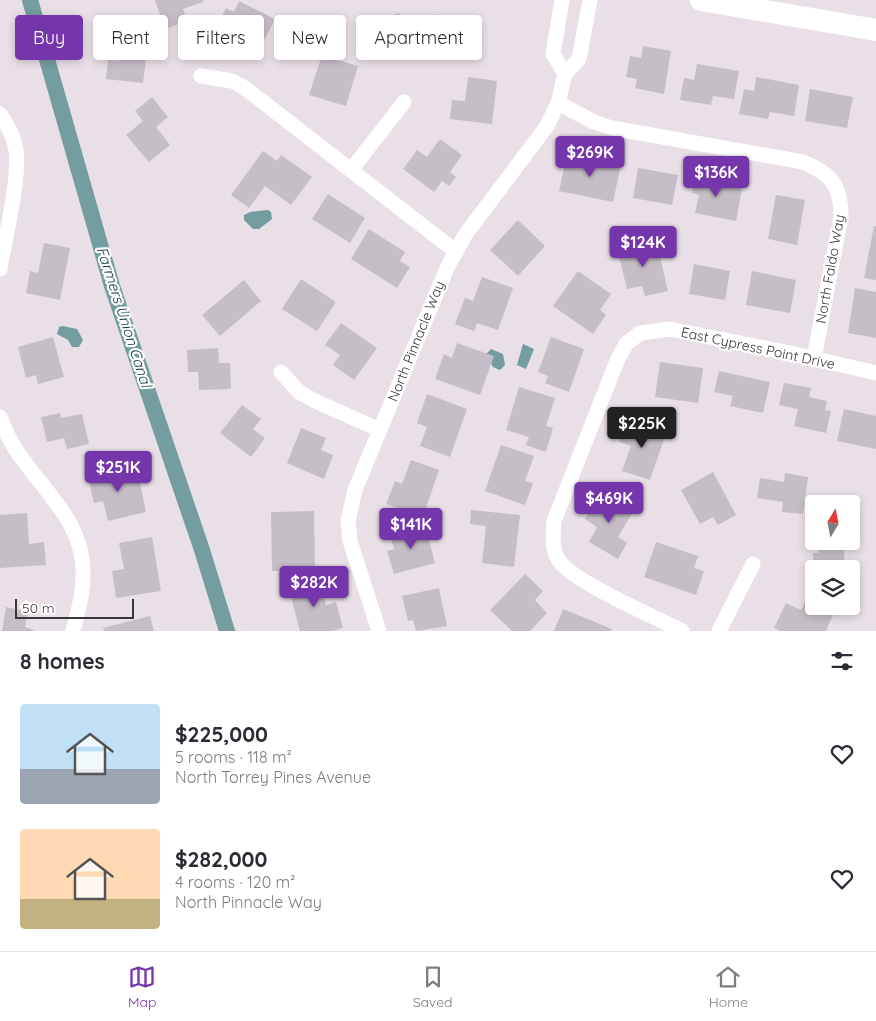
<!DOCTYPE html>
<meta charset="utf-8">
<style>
:root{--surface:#fff;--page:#f7f7f7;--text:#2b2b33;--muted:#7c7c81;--line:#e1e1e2;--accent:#7636ab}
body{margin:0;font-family:Quicksand,sans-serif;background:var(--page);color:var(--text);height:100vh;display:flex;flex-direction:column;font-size:19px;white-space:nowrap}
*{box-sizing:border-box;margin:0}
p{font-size:16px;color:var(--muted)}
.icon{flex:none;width:28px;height:28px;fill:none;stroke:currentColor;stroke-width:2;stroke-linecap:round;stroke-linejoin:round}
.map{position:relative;height:631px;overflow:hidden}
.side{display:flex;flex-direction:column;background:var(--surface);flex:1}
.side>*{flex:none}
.hud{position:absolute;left:15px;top:15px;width:500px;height:45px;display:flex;gap:10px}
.needle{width:32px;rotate:10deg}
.controls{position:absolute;left:805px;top:495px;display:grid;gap:10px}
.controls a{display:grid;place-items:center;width:55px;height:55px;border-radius:5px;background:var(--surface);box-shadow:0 2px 8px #0003;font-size:25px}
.scale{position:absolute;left:15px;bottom:12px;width:119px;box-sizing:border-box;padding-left:5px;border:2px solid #3a373a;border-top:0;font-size:14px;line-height:18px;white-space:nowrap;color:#3a373a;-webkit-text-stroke:4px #fff;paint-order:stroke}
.price{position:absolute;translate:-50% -42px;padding:0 11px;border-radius:5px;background:var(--accent);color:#fff;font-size:16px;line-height:32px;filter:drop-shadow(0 1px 2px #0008)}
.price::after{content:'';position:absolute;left:50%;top:30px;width:15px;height:11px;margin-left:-8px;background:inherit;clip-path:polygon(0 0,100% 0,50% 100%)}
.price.on{background:#222;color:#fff}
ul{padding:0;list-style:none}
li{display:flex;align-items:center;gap:15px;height:125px;padding:0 20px}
li span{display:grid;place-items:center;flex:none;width:140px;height:100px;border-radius:5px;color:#555}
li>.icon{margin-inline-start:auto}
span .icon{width:60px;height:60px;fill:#fffc;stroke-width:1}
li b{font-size:21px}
h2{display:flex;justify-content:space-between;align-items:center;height:60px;padding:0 20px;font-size:21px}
.chip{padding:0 18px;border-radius:5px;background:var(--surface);box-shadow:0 2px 8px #0003;font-size:18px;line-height:45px}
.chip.on{background:var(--accent);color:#fff}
.tabs{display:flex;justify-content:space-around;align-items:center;height:70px;border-top:1px solid var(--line);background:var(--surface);font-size:14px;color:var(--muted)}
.tabs a{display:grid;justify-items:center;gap:2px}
.tabs .on{color:var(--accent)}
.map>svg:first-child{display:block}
</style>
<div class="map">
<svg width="876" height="631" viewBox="0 0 876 631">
<rect width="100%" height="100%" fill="#e8dfe7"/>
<path fill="#739d9e" d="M268 210 271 212 272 219 259 229H253L244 220V215L250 212Z
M63 326 77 329 83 340 79 347H72L68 340 57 334 59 327Z
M523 344 534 349 526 369 517 365Z
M491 349 503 354 505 365 500 370 493 367 486 354Z"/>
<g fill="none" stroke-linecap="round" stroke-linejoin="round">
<path stroke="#739d9e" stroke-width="16" d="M30 0 112 286 202 550 227 631"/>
</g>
<path fill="#c6bec6" d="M155 0H203V2L183 9 187 21 165 29Z
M239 1 275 19 259 50 216 27 226 8 234 12Z
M399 13 408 43 372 53 363 24Z
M437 14 477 38 463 60 443 49 436 61 416 48Z
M119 40 148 43 143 83 106 79 108 59 116 61Z
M643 46 671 51 664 94 635 88 637 79 626 77 630 56 641 58Z
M322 55 358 66 346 106 309 95Z
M697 64 739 71 734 99 713 96 711 105 680 100 684 78 694 80Z
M468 77 497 81 492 124 450 119 452 100 465 101Z
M756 77 799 85 794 116 770 112 768 119 739 114 744 89 754 91Z
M810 89 853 97 847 128 805 121Z
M152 97 168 117 156 127 170 145 149 162 126 135 143 121 135 111Z
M440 139 462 155 450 172 456 177 449 186 442 181 434 192 403 169 417 150 427 157Z
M263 151 277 161 281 155 312 177 291 205 265 186 249 208 231 195Z
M567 154 621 165 613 202 559 191Z
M638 168 678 175 672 205 633 198Z
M696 174 720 179 718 184 742 189 736 221 695 213 699 195 692 193Z
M328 194 365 218 350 243 312 219Z
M776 195 805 200 797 245 768 239Z
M518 220 545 246 518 276 490 250Z
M874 226H876V280L864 278Z
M369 229 405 252 400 261 410 267 397 288 351 259Z
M656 240 668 291 645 296 642 286 627 289 617 249Z
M44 243 70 248 60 300 26 293 30 271 38 273Z
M694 264 730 271 725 300 689 294Z
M578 271 611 294 600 310 606 315 593 334 553 306Z
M752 271 796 280 790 313 746 305Z
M482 277 513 288 498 330 477 323 474 331 455 324 465 298 473 301Z
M301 279 336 302 317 331 282 309Z
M244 280 261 301 220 336 202 315Z
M855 288 876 292V338L848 333Z
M341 323 377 348 354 380 333 365 340 355 325 345Z
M53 337 64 377 38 384 36 375 26 378 18 347Z
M551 337 584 349 569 392 545 383 548 376 538 372Z
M457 343 494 356 480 395 435 379 444 354 452 358Z
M218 348 219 363H230L231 389 199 390 198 372H188L187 350Z
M660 362 703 368 698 403 655 397Z
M719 371 770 382 763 413 730 406 733 396 714 392Z
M784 383 811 388 809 397 827 401 825 410 831 411 826 433 794 426 798 409 779 405Z
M519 387 555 398 546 426 553 428 546 452 526 445 529 437 506 430Z
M427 394 467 409 450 457 420 446 427 427 417 423Z
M242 405 261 419 253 429 265 438 251 457 220 433Z
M844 409 876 416V449L837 441Z
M60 413 61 418 82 414 89 444 67 449 64 438 47 442 41 417Z
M627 420 666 433 650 480 622 471 631 446 619 442Z
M301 428 326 438 321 450 333 455 324 479 287 463Z
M501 445 534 456 525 481 533 483 525 505 485 491Z
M411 460 439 470 423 517 386 504 395 481 402 484Z
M137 467 146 512 108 521 103 501 94 503 87 473 107 469 108 474Z
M713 472 736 515 718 525 713 517 700 524 681 490Z
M785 473 808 477 803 514 782 512 783 502 757 498 760 478 784 482Z
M602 491 634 510 618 537 627 543 618 559 589 542 597 527 585 519Z
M471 510 520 515 514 567 482 563 486 526 470 524Z
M314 511 315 571H272L271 512Z
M27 513 29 544 44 542 46 565 0 568V515Z
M425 525 435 563 394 574 387 551 394 549 390 535Z
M152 537 161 591 116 598 112 571 124 569 119 543Z
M818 541H843L845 566 836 569H814L813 553H819Z
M656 542 698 556 694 568 704 571 696 595 644 577Z
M525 574 543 591 535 600 547 613 530 631H512L490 610Z
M319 578 326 605 336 602 343 628 332 631H300L288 586Z
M439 588 447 626 416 631 413 620 408 621 402 596Z
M810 592 814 594V606H837L826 631H780L774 628 786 603 801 610Z
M6 607 28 612 25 627 36 631H2Z
M563 609 612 629 611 631H554Z
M150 616 154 631H104L103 628Z"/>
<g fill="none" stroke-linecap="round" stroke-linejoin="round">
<path stroke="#fff" stroke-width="15" d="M562 0 553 54 565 74 579 59 590 0
M201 76 232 81 245 88 455 251
M558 103 594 122 612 128 803 162C832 174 841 186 841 217L814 358
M0 114C7 125 14 136 16 150 20 180 5 237 0 269
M351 170 404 102
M281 372 299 392 315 401 380 430
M0 417C6 433 13 448 24 461 49 496 82 524 83 570 84 591 78 611 73 631
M379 631 350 541 348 521 355 490 447 268 465 235 547 126 558 103 565 74
M682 631C655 617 576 583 560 562 551 550 553 535 554 521L617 361 626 344 640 333 670 329 790 353 876 373
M719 631 753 564"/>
<path stroke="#fff" stroke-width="22" d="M701 0 876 30"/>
</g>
<g text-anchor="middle" stroke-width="4.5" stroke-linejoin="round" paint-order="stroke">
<g font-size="14" fill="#3a373a" stroke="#fff">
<text transform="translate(830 269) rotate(-80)" y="5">North Faldo Way</text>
<text transform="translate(416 341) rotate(-68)" y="5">North Pinnacle Way</text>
<text transform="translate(758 348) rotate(12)" y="5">East Cypress Point Drive</text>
</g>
<g font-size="15" font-style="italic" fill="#113a3c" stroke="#fff">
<text transform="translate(124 317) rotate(72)" y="5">Farmers Union Canal</text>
</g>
</g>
</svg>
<div class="controls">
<a><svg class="needle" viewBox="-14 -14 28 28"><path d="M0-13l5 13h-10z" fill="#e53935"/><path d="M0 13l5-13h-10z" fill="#7c7c81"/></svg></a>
<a><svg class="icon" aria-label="layers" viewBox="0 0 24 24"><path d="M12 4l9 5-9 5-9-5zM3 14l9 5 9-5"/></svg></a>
</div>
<div class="scale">50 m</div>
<b class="price" style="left:590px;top:178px">$269K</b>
<b class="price" style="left:716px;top:198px">$136K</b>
<b class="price" style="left:643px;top:268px">$124K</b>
<b class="price on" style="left:642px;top:449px">$225K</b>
<b class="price" style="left:118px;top:493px">$251K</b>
<b class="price" style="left:609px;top:524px">$469K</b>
<b class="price" style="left:411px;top:550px">$141K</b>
<b class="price" style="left:314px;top:608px">$282K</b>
<div class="hud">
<a class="chip on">Buy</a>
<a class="chip">Rent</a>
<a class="chip">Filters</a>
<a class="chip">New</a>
<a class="chip">Apartment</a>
</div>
</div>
<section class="side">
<h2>8 homes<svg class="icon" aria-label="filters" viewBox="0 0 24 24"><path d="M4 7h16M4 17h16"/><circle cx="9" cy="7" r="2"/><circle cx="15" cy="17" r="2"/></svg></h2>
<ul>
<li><span style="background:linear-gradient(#bfe0f5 65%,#9aa5b1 0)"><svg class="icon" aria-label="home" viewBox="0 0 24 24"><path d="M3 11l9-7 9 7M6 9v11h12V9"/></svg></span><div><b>$225,000</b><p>5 rooms · 118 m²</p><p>North Torrey Pines Avenue</p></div><svg class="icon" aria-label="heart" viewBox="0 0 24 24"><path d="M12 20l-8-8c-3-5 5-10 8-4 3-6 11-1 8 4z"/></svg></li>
<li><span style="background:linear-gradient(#ffd9b3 70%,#c2b280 0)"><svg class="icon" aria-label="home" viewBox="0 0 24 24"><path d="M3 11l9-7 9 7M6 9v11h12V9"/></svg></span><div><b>$282,000</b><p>4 rooms · 120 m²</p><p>North Pinnacle Way</p></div><svg class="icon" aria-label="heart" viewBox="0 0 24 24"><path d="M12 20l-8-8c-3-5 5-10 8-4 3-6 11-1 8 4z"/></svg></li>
</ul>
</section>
<nav class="tabs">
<a class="on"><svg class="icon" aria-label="map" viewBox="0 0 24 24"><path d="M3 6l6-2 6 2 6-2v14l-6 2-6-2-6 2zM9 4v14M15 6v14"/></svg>Map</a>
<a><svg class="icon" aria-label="saved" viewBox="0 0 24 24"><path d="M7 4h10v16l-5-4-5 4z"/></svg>Saved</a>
<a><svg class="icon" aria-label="home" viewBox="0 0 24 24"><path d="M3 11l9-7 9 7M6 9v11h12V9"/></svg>Home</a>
</nav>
